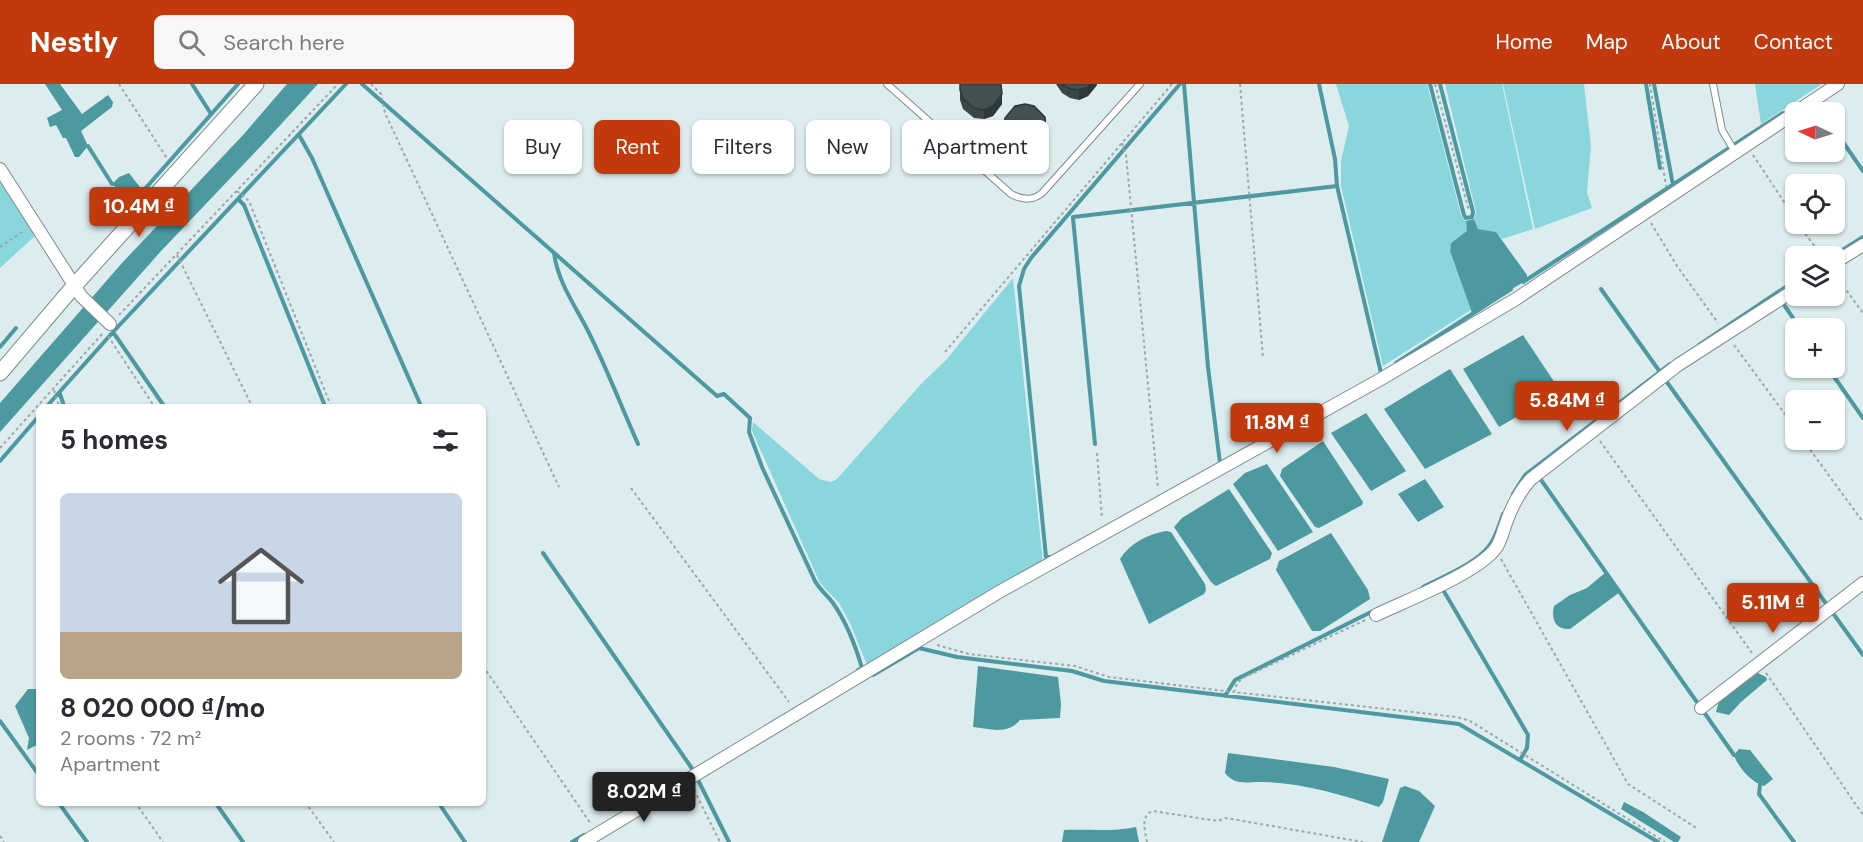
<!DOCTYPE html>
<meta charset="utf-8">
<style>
:root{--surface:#fff;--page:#f7f7f7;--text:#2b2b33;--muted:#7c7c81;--line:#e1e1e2;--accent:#c1390d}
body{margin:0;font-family:"DM Sans",sans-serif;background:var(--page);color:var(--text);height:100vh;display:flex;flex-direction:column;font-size:22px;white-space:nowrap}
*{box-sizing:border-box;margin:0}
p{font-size:20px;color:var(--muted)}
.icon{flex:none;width:33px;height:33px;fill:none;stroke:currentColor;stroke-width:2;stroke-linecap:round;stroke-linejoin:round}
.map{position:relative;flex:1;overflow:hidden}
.details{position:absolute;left:36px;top:320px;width:450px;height:402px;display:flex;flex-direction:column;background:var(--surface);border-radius:9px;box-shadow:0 2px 4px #0004}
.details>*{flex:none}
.guide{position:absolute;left:504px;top:36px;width:570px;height:54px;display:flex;gap:12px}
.needle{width:39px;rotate:274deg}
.tools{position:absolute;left:1785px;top:18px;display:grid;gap:12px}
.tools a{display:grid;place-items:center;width:60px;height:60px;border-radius:9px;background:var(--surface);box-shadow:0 2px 4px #0004;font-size:30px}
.price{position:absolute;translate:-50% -51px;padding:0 14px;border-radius:6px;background:var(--accent);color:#fff;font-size:20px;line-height:39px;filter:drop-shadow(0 2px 3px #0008)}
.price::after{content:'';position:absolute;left:50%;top:36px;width:18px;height:14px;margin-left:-9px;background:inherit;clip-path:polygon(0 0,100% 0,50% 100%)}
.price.selected{background:#222;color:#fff}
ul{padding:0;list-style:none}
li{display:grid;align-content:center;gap:12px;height:318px;padding:0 24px}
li+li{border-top:2px solid var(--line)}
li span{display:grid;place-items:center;height:186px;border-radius:9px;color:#555}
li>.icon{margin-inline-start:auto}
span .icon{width:108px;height:108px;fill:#fffc;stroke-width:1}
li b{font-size:26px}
h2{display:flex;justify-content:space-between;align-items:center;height:72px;padding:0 24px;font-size:26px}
.pill{padding:0 21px;border-radius:9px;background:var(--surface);box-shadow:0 2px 4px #0004;font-size:21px;line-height:54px}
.pill.selected{background:var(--accent);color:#fff}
header{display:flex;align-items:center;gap:36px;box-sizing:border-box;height:84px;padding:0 30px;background:var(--accent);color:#fff}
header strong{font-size:28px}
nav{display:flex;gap:33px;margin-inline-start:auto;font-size:21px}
.search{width:420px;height:54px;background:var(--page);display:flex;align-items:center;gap:15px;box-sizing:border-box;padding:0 21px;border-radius:9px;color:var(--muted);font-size:22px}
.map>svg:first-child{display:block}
</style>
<header>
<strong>Nestly</strong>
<div class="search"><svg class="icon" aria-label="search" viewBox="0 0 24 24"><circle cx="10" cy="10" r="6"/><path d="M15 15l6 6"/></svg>Search here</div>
<nav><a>Home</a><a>Map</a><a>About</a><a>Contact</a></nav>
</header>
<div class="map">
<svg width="1863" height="758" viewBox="0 0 1863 758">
<rect width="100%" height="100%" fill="#ddecee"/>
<path fill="#89d6dd" d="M1336 0H1427L1461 131 1466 137 1468 147 1451 159 1450 167 1471 226 1383 282 1341 102V77L1349 42Z
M1445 0H1502L1533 145 1502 155 1496 148 1478 145 1474 135 1476 128Z
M1503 0H1584L1591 62 1587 108 1592 124 1535 145Z
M1755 0H1822L1761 40Z
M0 96 36 151 0 184Z
M1013 194 1043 479 867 581 850 539 839 519 820 499 752 347 753 338 819 395 831 398 837 395 922 299 946 276Z"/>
<path fill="#4c99a0" d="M45 0H60L82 30 108 11 113 18 112 23 81 47 88 62 79 73H75L66 54H63L56 41 50 43 47 34 62 26Z
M287 0H318L261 62 162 166 0 348V319L122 179 244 50Z
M129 89 143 107 136 113 128 115 112 100 119 93Z
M1474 135 1478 145 1496 148 1527 191V196L1472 229 1450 167 1451 159 1467 147 1466 137Z
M1523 251 1561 308 1499 343 1463 285Z
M1450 285 1492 350 1425 385 1384 325Z
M1366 329 1406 387 1371 407 1331 349Z
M1323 357 1363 418 1362 421 1319 444 1315 443 1280 392 1282 385Z
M1267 380 1313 448 1278 467 1233 400 1245 389Z
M1425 395 1444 423 1418 438 1398 410Z
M1229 405 1272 469 1270 475 1216 502 1211 498 1174 443 1182 434Z
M1166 447 1171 448 1205 500 1206 506 1204 510 1149 540 1120 475C1130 459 1148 450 1166 447Z
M1331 449 1368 506 1370 515 1320 547H1312L1276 486 1279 477Z
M1606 488 1620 508 1570 545C1555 546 1551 535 1554 522L1570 511 1587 504Z
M978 582 1058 593 1061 620 1060 634 1020 636C1008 651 990 645 973 643Z
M1758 589 1766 593 1767 596 1741 618 1729 631 1716 628 1719 617Z
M28 605H39V660L27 666 29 654 15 622Z
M1739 665 1750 666 1773 695 1764 702C1752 699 1737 682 1734 671Z
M1228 669 1334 683 1389 695 1383 718 1379 723C1342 711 1303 699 1264 698 1249 697 1236 703 1225 689Z
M1405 702 1419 707 1435 722 1419 758H1382L1400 704Z
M1624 718 1643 728 1681 753 1678 758H1674L1621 725Z
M1136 743 1139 758H1062L1064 746C1088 745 1113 748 1136 743Z"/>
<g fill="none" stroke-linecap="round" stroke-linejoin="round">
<path stroke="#4c99a0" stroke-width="4" d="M192 0 211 30
M362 0 717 312 724 310 750 334 749 348 762 383 815 497C820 506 827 511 833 519 847 539 855 560 862 584L858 586
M1184 0 1208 283 1220 379
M1319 0 1335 75 1337 102 1381 289
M1430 0 1464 131 1466 134 1472 133 1473 128 1440 0
M1646 0 1660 84
M1654 0 1673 101
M1834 45 1863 87
M299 51 312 74 421 322
M88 62 112 100
M143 107 238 0
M238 115 244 121 325 322
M1073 133 1337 102
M1073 134 1095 360
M554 169C558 198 574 220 587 245 606 282 621 322 638 360
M1833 172 1863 153
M1523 198 1783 29
M1601 205 1660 288
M1782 218 1800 244
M113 248 164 322
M1699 261 1796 196
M0 263 16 244
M1396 279 1511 205
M1828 284 1863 334
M1664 294 1863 571
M60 310 64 322
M47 322 113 248 346 0
M0 377 39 332
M1539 393 1734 671
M1513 410 1525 391 1670 280
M543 469 693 686 729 758
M1053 473H1046L1019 202 1024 185 1031 174 1180 0
M1423 503C1442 493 1477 479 1489 462 1496 453 1499 441 1503 430
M1442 504 1528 651 1527 664 1520 676
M873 591 919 564 957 573 1072 587 1104 597 1459 640 1658 758
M1225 612 1235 596 1373 527
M0 637 39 691
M1760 701 1759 710 1794 758
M58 718 87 758
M215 718 243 758
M438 718 465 758
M572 758 584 751"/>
<defs>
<path id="service" d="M887 0 1011 110C1022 116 1034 117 1043 108L1140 0
M1713 0 1722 46 1735 68"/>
<path id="minor" d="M0 85 81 212 110 240
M1834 179 1863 161
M1376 531C1405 517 1478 489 1496 464 1501 457 1503 447 1506 439 1512 422 1519 408 1531 395L1678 281 1796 205
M1701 624 1863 499
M584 758 999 508 1381 295 1516 215 1838 0"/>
<path id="tertiary" d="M0 289 74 202 256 0"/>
</defs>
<use href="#service" stroke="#7c8b8c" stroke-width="8"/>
<use href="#minor" stroke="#7c8b8c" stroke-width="14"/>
<use href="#tertiary" stroke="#7c8b8c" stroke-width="17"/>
<path stroke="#9ba7a8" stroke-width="2" stroke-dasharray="3 3" stroke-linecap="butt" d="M119 0 168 76
M371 0 381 10 385 29 559 403
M1240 0 1263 274
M1435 0 1469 127
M1650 0 1666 102
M1122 59 1126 71 1158 405
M1753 71 1796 136
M237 107 249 117 331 322
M1651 139 1677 182 1718 239
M1798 140 1822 172
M0 163 25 146
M177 171 252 322
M1836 192 1863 229
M119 231 338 0
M108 252 154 322
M1734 261 1796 345
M945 268 1172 0
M54 306 59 322
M1803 356 1863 438
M1600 357 1752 569
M0 364 103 249
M1097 369 1102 435
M631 404 789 618
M1501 475 1628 700 1698 745
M1365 536 1243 594 1237 599 1234 608 1457 633 1470 637 1665 758
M937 561 969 570 1075 582 1109 593 1233 608
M483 582 591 740
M1766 589 1863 731
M694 706 720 758
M135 718 163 758
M305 718 334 758
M0 752 4 758
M1147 758C1145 747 1140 731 1153 727L1218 737 1226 734 1363 758"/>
<use href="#service" stroke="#fff" stroke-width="6"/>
<use href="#minor" stroke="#fff" stroke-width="12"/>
<use href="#tertiary" stroke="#fff" stroke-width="15"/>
</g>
<path fill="#3a4546" d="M1056 0H1097V1L1088 12 1079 16 1070 14 1062 9Z
M960 6 1002 20 993 32 984 35 974 34 963 25 960 16Z
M1004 44 1046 57 1037 69 1028 72 1018 71 1007 62 1004 53Z"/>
<path fill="#2f3839" d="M1090 0 1097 1 1088 12 1079 16V6Z
M1002 10V20L993 32 984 35V26Z
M1046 48V57L1037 69 1028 72V63Z"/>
<path fill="#435051" stroke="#2f3839" stroke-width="1.5" d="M960 0H1001L1002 10 993 22 984 26 974 24 963 15 960 6Z
M1062 0H1090L1088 3 1079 6 1070 5Z
M1025 20 1034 22 1045 33 1046 48 1037 59 1028 63 1018 62 1007 53 1004 44 1005 34 1015 22Z"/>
</svg>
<div class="tools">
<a><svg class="needle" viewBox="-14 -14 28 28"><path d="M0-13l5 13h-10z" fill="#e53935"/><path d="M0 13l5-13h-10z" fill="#7c7c81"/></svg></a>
<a><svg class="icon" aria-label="locate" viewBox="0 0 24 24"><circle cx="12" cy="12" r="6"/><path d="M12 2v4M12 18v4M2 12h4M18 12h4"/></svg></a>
<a><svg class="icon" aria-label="layers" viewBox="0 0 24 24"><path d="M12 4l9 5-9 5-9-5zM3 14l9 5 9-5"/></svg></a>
<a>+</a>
<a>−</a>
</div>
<b class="price" style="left:139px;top:154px">10.4M ₫</b>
<b class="price" style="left:1567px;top:348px">5.84M ₫</b>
<b class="price" style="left:1277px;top:370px">11.8M ₫</b>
<b class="price" style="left:1773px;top:550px">5.11M ₫</b>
<b class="price selected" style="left:644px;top:739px">8.02M ₫</b>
<div class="guide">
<a class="pill">Buy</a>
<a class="pill selected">Rent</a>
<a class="pill">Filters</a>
<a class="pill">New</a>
<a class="pill">Apartment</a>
</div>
<section class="details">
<h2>5 homes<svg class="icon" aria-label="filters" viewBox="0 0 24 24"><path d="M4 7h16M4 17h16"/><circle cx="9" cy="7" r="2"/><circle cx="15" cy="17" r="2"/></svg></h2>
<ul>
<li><span style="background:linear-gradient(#c9d6e8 75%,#b9a48a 0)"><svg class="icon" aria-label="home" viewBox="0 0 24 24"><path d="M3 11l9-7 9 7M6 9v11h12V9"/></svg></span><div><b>8 020 000 ₫/mo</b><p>2 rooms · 72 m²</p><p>Apartment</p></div></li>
</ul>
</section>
</div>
